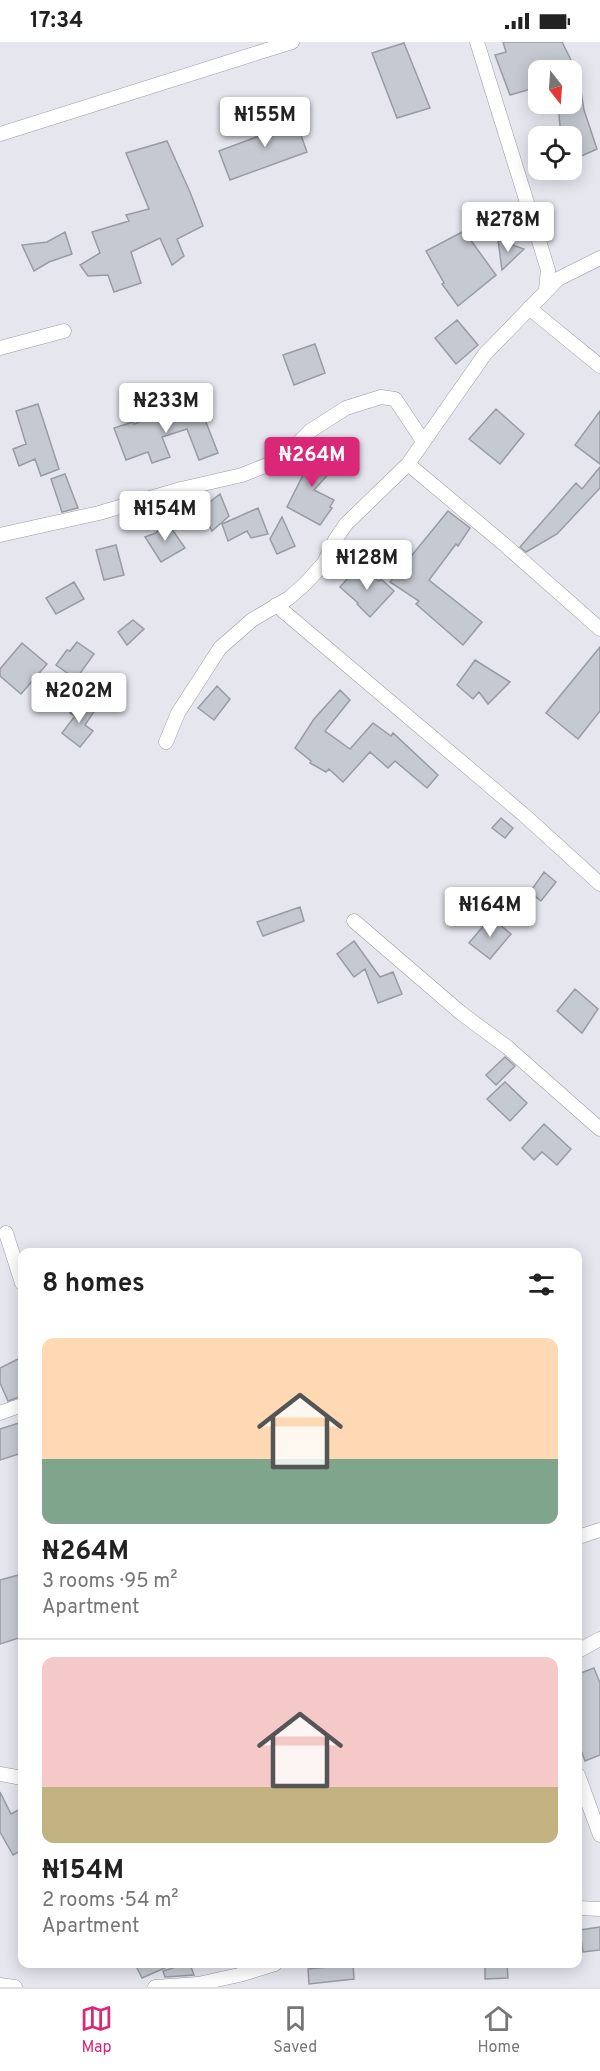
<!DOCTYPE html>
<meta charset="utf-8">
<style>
:root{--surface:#fff;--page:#f2f2f2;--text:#222;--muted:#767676;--line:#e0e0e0;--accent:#db2777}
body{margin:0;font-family:Overpass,sans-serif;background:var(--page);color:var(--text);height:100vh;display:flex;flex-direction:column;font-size:22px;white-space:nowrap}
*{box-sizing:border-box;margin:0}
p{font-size:20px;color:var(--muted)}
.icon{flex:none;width:33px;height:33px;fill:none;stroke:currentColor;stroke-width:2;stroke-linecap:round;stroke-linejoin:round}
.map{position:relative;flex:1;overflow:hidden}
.drawer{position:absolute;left:18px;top:1206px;width:564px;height:720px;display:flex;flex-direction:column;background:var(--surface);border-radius:12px;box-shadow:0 3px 15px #0003}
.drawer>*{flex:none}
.needle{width:39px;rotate:163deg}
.fabs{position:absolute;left:528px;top:18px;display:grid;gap:12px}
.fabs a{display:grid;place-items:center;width:54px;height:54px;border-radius:12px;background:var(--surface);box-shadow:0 3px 15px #0003;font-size:30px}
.price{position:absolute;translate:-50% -51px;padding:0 14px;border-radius:6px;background:#fff;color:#222;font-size:20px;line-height:39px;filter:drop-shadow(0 2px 3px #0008)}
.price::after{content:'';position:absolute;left:50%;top:36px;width:18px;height:14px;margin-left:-9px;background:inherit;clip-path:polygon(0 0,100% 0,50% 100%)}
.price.current{background:var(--accent);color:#fff}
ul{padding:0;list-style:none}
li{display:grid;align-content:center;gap:12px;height:318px;padding:0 24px}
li+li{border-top:2px solid var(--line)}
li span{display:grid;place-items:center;height:186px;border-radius:12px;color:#555}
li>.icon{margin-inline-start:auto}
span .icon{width:108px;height:108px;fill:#fffc;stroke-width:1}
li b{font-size:26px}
h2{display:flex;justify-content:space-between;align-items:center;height:72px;padding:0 24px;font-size:26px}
.status{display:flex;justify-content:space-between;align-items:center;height:42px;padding:0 30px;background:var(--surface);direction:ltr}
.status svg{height:16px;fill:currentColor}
.tab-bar{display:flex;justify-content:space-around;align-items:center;height:84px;border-top:2px solid var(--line);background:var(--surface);font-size:16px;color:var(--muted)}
.tab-bar a{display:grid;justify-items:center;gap:3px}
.tab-bar .current{color:var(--accent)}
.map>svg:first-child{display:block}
</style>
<div class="status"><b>17:34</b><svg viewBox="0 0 49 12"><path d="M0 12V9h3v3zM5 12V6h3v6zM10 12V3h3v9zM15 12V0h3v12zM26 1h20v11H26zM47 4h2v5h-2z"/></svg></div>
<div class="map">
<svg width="600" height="1945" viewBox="0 0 600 1945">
<rect width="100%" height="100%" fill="#e6e6ef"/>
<path fill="#c5c9d1" stroke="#979ca3" stroke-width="1.5" d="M503 0H562L576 28H554L553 21 538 22V45L510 53 495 13 506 10Z
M404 1 430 66 397 76 372 11Z
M579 36 584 68 597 107 572 118V94H561L558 62H572V37Z
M293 71 307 110 230 138 219 109 259 94 256 87Z
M167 99 190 150 203 184 177 197 184 214 172 223 160 196 131 210 141 241 114 250 108 233 88 234 80 223 100 211 92 190 129 179 126 173 149 167 126 111Z
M516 166 518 180 497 192 494 176Z
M464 189 496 233 458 264 442 242 444 241 426 209Z
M65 190 72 212 49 220 34 229 22 203 47 200Z
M498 198 524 207 502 228Z
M457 278 478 303 456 322 435 296Z
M315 302 325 331 294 343 283 313Z
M38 362 59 427 41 434 35 417 19 424 13 407 26 402 16 369Z
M199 362 218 411 199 418 187 387 162 395 170 415 152 421 148 410 126 418 114 386 133 380 134 382 175 367 177 371Z
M496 367 524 392 500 422 469 397Z
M600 369V422L575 403Z
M311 404 333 427 314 448 334 458 330 465 332 466 320 483 287 465 303 433 297 425 306 419 301 413Z
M600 425V446L557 492 526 510 520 505 576 441 582 447Z
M65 432 78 466 62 470 51 437Z
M220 452 229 474 212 489 201 467Z
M258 466 268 492 251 496 247 489 228 499 222 482Z
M448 469 470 486 458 504 456 502 429 538 482 580 463 603 416 562 419 559 390 540Z
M282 475 295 504 277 512 270 497Z
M165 477 185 506 161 520 145 495 156 491Z
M116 503 124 533 104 538 96 508Z
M359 524 379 539 381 537 394 549 370 575 357 562 358 561 340 545Z
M74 540 84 557 56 572 46 556Z
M133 578 144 587 127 603 118 590Z
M77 600 94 612 76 637 56 623 67 608 70 609Z
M22 601 47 622 21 652 0 634V627Z
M600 605V669L578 697 546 671Z
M475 618 510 640 488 662 479 650 473 657 457 643Z
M217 644 230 657 214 678 198 666Z
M340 648 350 658 325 689 350 707 373 681 391 694 393 691 438 733 427 746 395 719 388 726 370 710 343 740 329 727 326 730 310 721 311 719 295 706 314 677Z
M78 658 95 668 85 683 93 689 80 705 62 691 75 674 70 671Z
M501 776 513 786 505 796 492 786Z
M544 830 556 840 541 859 530 850Z
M300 865 304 879 263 894 257 880Z
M491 875 511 892 490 917 469 901Z
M354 899 380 935 393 930 402 952 378 961 365 927 354 935 337 912Z
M575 947 598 967 582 991 557 969Z
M505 1015 515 1024 496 1043 486 1033Z
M505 1040 527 1061 510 1079 487 1057Z
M544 1082 571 1107 557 1123 542 1110 534 1118 522 1106Z
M22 1315V1354L8 1359 0 1341V1326Z
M22 1380V1411L0 1418V1387Z
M22 1532V1595L0 1602V1538Z
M594 1626 600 1641V1713L585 1719 578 1700V1632Z
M0 1750 11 1772 22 1766V1808L13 1813 0 1790Z
M600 1885V1908L583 1910 580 1888Z
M135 1922H174L142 1936Z
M185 1922H190L194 1933 165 1935 163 1929Z
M337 1922H353L354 1937 309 1942 308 1927 337 1924Z
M485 1922H507L508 1936 485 1937Z"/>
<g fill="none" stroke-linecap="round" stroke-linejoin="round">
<defs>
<path id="minor" d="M477 0 548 228 546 248
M0 92 292 0
M529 266 600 324
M0 306 64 289
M408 422 505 503 600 587
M0 493 99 471 181 447 242 433 282 417 310 389 346 366 381 355 395 357 423 399
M276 563 523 772 600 842
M166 700 178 671 220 606 252 578 289 556 306 541 324 521 335 498 346 482 408 422 485 312 558 237 600 216
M354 879 461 971 507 1005 600 1087
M6 1191 22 1241
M0 1371 22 1363
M578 1495 600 1488
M578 1609 600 1597
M0 1732 22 1736
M578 1733 600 1793
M578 1866 600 1867
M0 1943 15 1945
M155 1945 198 1942 239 1933 275 1922"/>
</defs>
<use href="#minor" stroke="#9a9aa2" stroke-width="15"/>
<use href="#minor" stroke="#fff" stroke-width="14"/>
</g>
</svg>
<div class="fabs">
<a><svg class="needle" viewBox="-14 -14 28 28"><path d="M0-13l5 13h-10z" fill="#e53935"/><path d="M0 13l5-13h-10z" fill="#767676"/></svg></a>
<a><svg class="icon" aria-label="locate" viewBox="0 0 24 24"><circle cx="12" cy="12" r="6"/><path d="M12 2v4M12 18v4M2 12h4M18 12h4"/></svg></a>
</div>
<b class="price" style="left:265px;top:106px">₦155M</b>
<b class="price" style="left:508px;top:211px">₦278M</b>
<b class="price" style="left:166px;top:392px">₦233M</b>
<b class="price current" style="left:312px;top:446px">₦264M</b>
<b class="price" style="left:165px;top:500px">₦154M</b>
<b class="price" style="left:367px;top:549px">₦128M</b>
<b class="price" style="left:79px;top:682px">₦202M</b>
<b class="price" style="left:490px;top:896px">₦164M</b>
<section class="drawer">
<h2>8 homes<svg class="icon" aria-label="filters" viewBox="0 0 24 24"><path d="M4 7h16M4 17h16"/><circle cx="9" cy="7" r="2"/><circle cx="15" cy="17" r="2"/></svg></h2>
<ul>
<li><span style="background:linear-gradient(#ffd9b3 65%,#7fa58c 0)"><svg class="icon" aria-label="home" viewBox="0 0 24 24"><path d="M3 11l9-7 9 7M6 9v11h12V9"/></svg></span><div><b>₦264M</b><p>3 rooms · 95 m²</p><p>Apartment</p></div></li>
<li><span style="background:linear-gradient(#f6c9c9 70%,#c2b280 0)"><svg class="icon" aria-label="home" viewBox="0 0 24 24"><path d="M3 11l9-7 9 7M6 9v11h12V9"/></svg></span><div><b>₦154M</b><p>2 rooms · 54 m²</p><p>Apartment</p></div></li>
</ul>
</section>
</div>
<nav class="tab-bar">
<a class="current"><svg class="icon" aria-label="map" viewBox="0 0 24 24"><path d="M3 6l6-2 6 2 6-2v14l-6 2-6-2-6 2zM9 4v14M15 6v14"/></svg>Map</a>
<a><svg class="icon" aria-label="saved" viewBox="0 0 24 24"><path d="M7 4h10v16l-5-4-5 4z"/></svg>Saved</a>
<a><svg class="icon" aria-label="home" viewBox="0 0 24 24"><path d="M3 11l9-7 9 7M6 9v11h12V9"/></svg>Home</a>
</nav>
